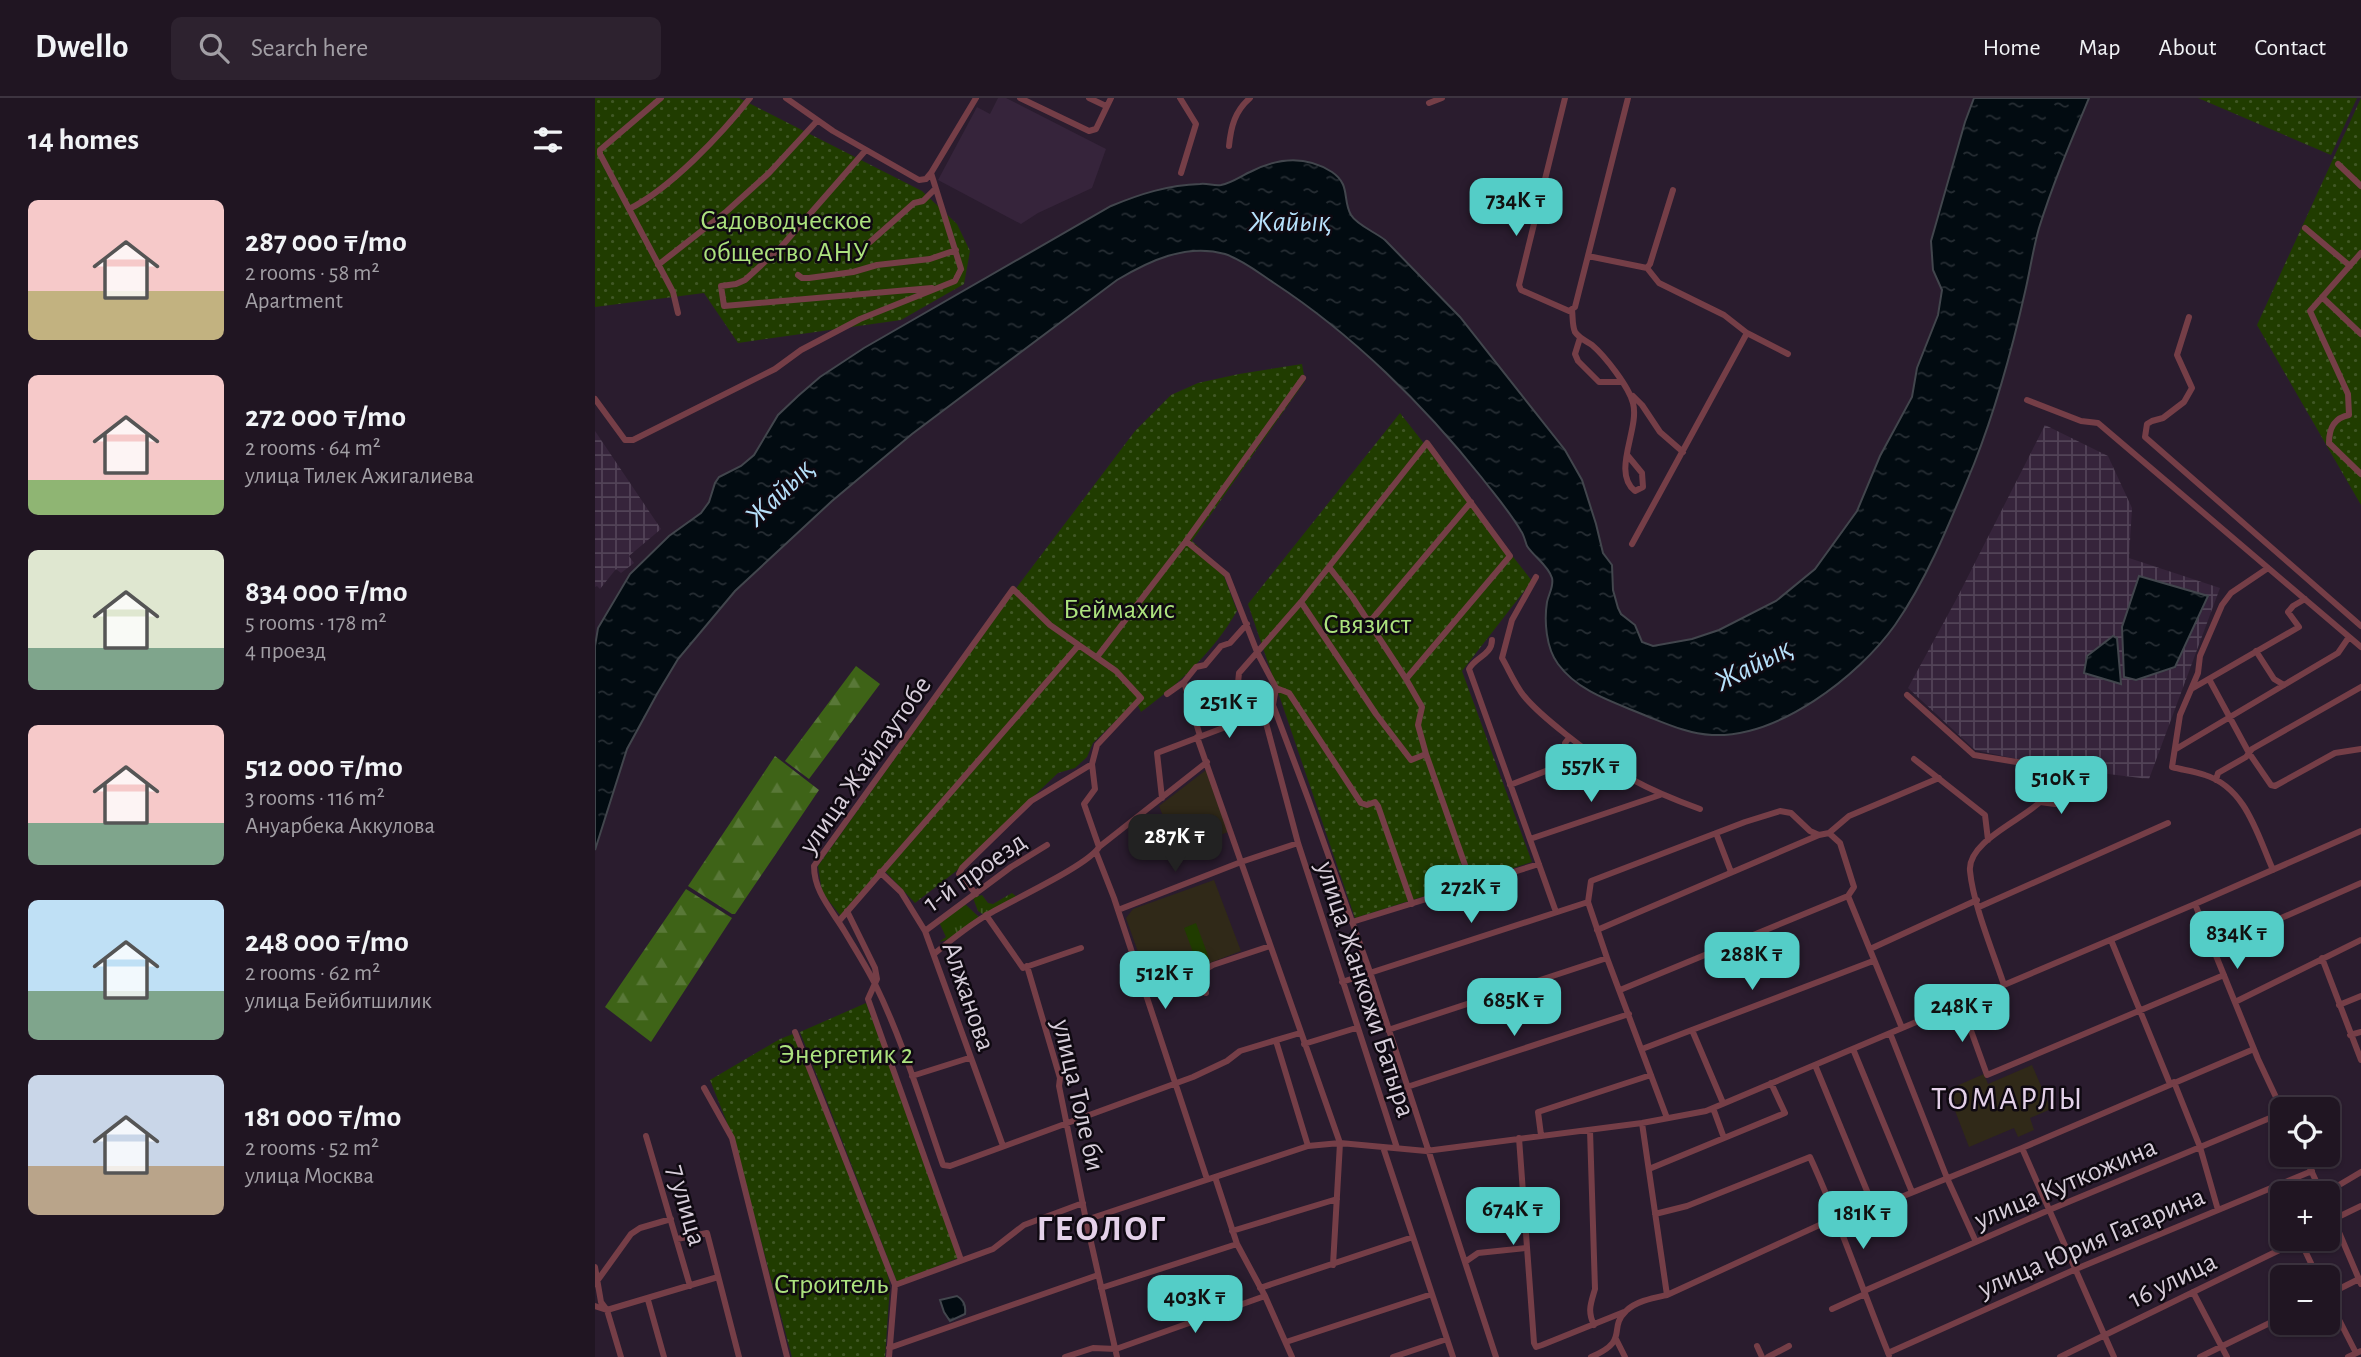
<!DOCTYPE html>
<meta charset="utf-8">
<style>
:root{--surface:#201522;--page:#2d222f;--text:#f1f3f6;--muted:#a29fa5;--line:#3d3440;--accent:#54cdc7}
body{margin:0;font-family:"Alegreya Sans",sans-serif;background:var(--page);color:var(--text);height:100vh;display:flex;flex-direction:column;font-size:26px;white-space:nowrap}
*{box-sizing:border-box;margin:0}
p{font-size:23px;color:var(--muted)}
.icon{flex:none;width:38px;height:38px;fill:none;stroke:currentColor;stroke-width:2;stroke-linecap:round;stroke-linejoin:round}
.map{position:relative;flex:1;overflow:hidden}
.drawer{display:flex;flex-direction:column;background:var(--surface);width:595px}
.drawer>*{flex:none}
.controls{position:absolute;left:1675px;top:999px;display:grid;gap:14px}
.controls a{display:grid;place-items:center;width:70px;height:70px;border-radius:10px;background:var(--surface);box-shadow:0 2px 5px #0004,0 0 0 2px var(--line);font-size:35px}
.price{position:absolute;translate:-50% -60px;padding:0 16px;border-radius:14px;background:var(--accent);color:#111;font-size:23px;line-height:46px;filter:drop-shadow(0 2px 4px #0008)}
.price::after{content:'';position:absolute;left:50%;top:42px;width:21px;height:16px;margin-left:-10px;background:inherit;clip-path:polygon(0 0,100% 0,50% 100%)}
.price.current{background:#222;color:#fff}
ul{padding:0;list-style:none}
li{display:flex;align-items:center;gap:21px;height:175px;padding:0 28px}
li span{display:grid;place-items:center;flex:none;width:196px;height:140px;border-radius:10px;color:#555}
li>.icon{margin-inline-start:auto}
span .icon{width:84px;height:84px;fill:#fffc;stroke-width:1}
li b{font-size:30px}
h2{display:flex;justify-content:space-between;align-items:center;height:84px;padding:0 28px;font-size:30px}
header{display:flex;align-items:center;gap:42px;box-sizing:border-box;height:98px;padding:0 35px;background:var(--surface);border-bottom:2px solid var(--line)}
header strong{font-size:33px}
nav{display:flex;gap:38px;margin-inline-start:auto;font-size:24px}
.search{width:490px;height:63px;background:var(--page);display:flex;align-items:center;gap:18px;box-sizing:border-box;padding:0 24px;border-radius:10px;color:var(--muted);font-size:26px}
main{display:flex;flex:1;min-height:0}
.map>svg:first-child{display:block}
</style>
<header>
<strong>Dwello</strong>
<div class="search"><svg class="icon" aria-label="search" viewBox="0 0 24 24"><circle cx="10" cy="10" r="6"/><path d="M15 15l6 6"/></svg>Search here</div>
<nav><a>Home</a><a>Map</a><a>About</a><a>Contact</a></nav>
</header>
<main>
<section class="drawer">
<h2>14 homes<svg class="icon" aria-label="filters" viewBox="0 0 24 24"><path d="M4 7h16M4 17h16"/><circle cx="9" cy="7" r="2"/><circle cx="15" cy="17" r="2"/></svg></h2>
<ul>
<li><span style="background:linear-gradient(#f6c9c9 65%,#c2b280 0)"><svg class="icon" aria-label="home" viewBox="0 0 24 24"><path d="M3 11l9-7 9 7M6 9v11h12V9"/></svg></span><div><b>287 000 ₸/mo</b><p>2 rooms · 58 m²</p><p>Apartment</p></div></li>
<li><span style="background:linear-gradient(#f6c9c9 75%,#8fb573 0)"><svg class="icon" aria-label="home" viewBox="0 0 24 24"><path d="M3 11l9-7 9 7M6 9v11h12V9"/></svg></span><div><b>272 000 ₸/mo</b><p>2 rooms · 64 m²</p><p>улица Тилек Ажигалиева</p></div></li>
<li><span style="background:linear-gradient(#dfe7d0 70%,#7fa58c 0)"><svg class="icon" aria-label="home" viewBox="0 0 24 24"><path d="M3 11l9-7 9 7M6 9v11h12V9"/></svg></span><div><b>834 000 ₸/mo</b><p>5 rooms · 178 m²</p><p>4 проезд</p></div></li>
<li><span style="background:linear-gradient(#f6c9c9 70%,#7fa58c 0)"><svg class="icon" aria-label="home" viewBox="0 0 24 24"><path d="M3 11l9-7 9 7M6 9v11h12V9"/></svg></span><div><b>512 000 ₸/mo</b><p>3 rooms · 116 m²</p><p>Ануарбека Аккулова</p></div></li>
<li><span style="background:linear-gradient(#bfe0f5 65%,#7fa58c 0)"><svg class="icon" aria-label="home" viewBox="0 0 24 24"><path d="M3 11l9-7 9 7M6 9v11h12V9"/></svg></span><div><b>248 000 ₸/mo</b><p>2 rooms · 62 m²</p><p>улица Бейбитшилик</p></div></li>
<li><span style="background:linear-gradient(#c9d6e8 65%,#b9a48a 0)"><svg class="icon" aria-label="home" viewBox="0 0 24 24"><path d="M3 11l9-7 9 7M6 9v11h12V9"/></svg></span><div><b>181 000 ₸/mo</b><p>2 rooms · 52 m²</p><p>улица Москва</p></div></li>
</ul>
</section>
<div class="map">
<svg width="1766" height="1259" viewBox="0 0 1766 1259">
<defs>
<pattern id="industrial-grid" width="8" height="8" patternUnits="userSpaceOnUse" patternTransform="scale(1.75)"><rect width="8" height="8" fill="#36243b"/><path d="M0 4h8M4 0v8" fill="none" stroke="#524357"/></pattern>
<pattern id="grass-tufts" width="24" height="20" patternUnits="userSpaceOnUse" patternTransform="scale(1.75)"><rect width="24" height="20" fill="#203c00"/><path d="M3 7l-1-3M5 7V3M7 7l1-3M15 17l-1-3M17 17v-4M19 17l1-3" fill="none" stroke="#405725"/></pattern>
<pattern id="forest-firs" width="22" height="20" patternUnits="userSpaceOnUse" patternTransform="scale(1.75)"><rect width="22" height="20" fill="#3e6317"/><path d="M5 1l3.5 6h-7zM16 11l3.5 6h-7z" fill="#597838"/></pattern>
<pattern id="garden-dots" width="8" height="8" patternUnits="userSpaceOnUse" patternTransform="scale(1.75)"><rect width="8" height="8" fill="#203c00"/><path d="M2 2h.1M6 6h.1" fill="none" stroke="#405725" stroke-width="1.8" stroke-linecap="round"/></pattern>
<pattern id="water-ripples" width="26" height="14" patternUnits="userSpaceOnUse" patternTransform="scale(1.75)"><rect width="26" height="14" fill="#020b11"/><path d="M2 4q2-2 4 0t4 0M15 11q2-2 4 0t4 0" fill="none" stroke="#262d33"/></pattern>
</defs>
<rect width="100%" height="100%" fill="#2a1c2e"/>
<path fill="#36243b" d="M403 0H411L511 51 497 90 443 115 426 126 343 82 382 9 395 16Z"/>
<path fill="url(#industrial-grid)" d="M1450 327 1513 358 1537 410 1534 460 1625 490 1554 681 1464 670 1380 652 1313 590 1362 500Z
M0 333 66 431 34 458 39 465 26 475 21 471 5 491 2 488 0 489Z"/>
<path fill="#302918" d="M611 672 633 734 605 745 581 751 564 708Z
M619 782 646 853 555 888 531 820 538 811Z
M1437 967 1456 1011 1435 1020 1439 1032 1423 1039 1419 1030 1374 1049 1352 992 1389 976 1393 986Z"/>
<path fill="url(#grass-tufts)" d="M417 795 422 799 389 817 383 813 378 800 387 797 393 805 398 806Z
M370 806 384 819 352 842 344 844 351 839 344 824Z"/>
<path fill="url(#forest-firs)" d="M261 568 285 586 214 681 190 663Z
M180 658 224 692 140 816H137L93 788Z
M91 791 137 820 56 944 10 909Z"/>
<path fill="url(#garden-dots)" d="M0 0H144L327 93 362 126 375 153 369 186 306 222 143 245 109 195 0 209Z
M1603 0H1762L1736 57Z
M1766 0V407L1662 227Z
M707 266 710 283 597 443 626 470 642 513C618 554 584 586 546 614L541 603 498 645 492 659 480 670 463 675 360 774 320 805 290 773 248 821 227 794 223 768 425 485 540 333 576 297 603 285 644 276Z
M805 315 937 483 867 573 937 764 760 820 653 506Z
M271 905 345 1102 363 1160 302 1184 205 934Z
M198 936 290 1166 295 1187 290 1259H197L139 1042 115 982 185 941Z"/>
<path fill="#203c00" d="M601 825 614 860 602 865 589 830Z"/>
<path fill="url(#water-ripples)" stroke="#42464d" stroke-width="2" d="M1379 0H1494C1476 43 1458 85 1444 130 1438 151 1435 173 1430 194 1417 252 1401 310 1379 366 1357 419 1333 480 1300 527 1263 579 1183 640 1117 637 1095 636 1074 627 1054 619 1022 605 984 595 963 566 951 550 949 523 952 504 954 495 959 488 957 480 953 467 939 459 932 448 930 443 929 437 926 433 915 414 900 397 887 380 829 307 757 236 679 185 664 175 648 162 630 156 591 145 554 163 522 182L317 336 237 403 140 493 83 561 62 596 32 651 0 752V548L3 530 35 476 74 438 106 415 114 404 120 385 124 379 146 368 159 357 183 317 203 298 225 279 269 250 516 108C545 96 573 87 605 86 612 85 619 88 626 87 637 85 646 78 655 74 682 60 710 57 737 74 756 87 747 101 756 117 762 127 780 134 790 142L865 219 970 352 987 382 1001 426 1008 455 1017 467 1018 492 1023 510 1026 516 1040 527 1047 544 1058 548 1097 541 1124 532 1181 503 1220 471 1262 413 1285 358 1317 299 1322 270 1343 217 1347 192 1338 172 1336 143 1370 24Z
M1544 478 1613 498 1580 569 1541 582 1529 579 1527 529Z
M1518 538 1522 540 1526 586 1489 575 1492 558Z
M362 1198C369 1202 371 1209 370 1216L355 1223 349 1214 345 1202Z"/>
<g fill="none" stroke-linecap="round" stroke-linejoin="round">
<path stroke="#753e47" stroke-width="6" d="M66 0 5 52V56L78 194 83 215
M191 0 238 33 324 82 331 81 336 75
M425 0 494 33 501 31 516 0
M494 0 511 8
M585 0 601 26 586 75
M970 0 924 187 926 192 974 213 980 209 1033 0
M834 5 847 0
M634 48C636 28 640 13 655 0
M270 53 186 149 150 182 141 186 126 188 129 208 337 190
M1743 66 1766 88
M34 111C75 91 127 36 155 0
M1710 130 1755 168
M275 144 319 105 328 103 340 91
M1766 155 1715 213 1753 296 1754 317C1739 320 1734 330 1734 345L1766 376
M993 158 1052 170 1064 185 1129 217 1152 235 1193 256
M63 167 132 113 174 75 222 23
M1052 170 1055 166 1078 92
M203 177 207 180H214L258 174 282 167 335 161 361 152
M1727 199 1766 236
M977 212C978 219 977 227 980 234 984 240 991 243 997 247 1010 258 1034 289 1038 305 1045 331 1016 374 1040 393L1048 389 1047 375 1033 358
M1594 219 1582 257 1597 290 1589 304 1568 320 1557 323 1552 326 1550 339 1766 528
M985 240 980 256 983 263 1004 284H1027
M1038 298 1047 307 1065 334 1088 354
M0 301 30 342H38L180 271 206 252 265 221 360 183 366 171 336 75 381 0
M1432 302 1486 323 1503 325 1766 549
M591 443 632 477 662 554 681 590 694 595 766 705 772 707 780 704 783 708 817 806
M1037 446 1152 235
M1673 470 1636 495 1627 507 1605 558 1603 575 1585 617 1577 669C1588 672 1599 673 1610 677 1651 690 1662 736 1678 772
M941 479 917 522 907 560C914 572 920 587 929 598 941 613 958 626 973 638 1018 674 1052 692 1105 711
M706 504 781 616 816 662 831 656 823 627 827 609 811 581
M772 523 778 520 876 404
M897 542C897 557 880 559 874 571L961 814
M1661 553 1679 581 1689 587
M502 559 591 443 708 280
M1614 581 1654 655 1676 687 1680 688 1740 655 1766 651
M589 584 605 638
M681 590 678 607 714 703 775 874 901 1259
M1598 590 1704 529 1693 514 1698 508 1710 501
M572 596 589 584 601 569 610 567 626 548 635 545 652 526
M1312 597 1379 657 1464 671C1459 683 1454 695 1445 704 1427 722 1372 744 1375 773 1378 806 1398 854 1409 887
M653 621 643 585 644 575 706 504 832 345 915 458 811 581 758 500 734 469
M602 639 745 1045 738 1167
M1581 651 1743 555 1754 539
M831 656 877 787
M1319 661 1390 717 1393 742
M497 666 500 691 489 706 504 749
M1621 682 1623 675 1651 659 1657 651 1766 589
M915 687 974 664 977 661 970 645 974 640
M567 700 562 655 657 619 666 620 671 625 703 745 802 1050
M1445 704 1460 706 1481 696
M1121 735 1136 774
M1234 735 1254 718 1344 680
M935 741 1065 697
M501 754 519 800 612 1081
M285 774 306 794 330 833 408 1048
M381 796 364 776 367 770 436 703 497 666 502 647 546 600 521 573 455 527 418 491 219 768C219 794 237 812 250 834 260 851 271 868 280 886 308 943 327 1007 348 1067L355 1068 598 979 632 963 645 953 705 935
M1253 798 1307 930
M1600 806 1663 961 1687 1012
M1384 809 1573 725
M523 812 646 764 703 745
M252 813 280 870 282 881 273 901 366 1162
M391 817 428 870 486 850
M244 823 483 548
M757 824 944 766
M1002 832 1224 737 1234 735 1245 745 1259 789 1253 798 1025 892
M330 833 416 769 452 747
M1516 842 1575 986
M1618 850 1766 785
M1275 851 1382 802
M339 856C356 842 373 828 392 817 415 803 494 767 504 749L612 664
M1727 860 1766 962
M432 868 465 980 464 988 491 1122 522 1259
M747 884 993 804
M611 895 606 874 618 867 675 848
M1640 904 1766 842
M1366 905 1392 977 1629 877
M1744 907 1766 898
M793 932 1012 860
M1097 932 1128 1005
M200 934 300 1187 294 1259
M1295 935 1352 1080 1381 1144
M1755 937 1766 934
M681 943 713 1048
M709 946 761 930
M1047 951 1278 863
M1258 951 1317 1094
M1220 967 1279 1110
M317 978 374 960
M1579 984 1605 1049 1623 1112
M812 989 1034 916
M109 990 137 1040 192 1259
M1118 1010 1129 1040
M1072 1020 1012 860 993 804 996 783 1150 724 1185 713 1196 715 1215 733 1224 737
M1047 1025 1072 1197
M995 1032 1000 1191C996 1205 992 1213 999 1227
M946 1037 943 1014 1056 977
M51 1038 95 1188
M924 1040 939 1245 941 1249 947 1247 1029 1214
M788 1049 858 1259
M1427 1050 1519 1259
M1709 1057 1727 1096
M1054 1071 1190 1015 1176 985
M620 1079 642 1146 670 1198 697 1259
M1729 1096 1766 1074
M1732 1106 1766 1186
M1060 1116 1092 1108 1215 1059C1245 1124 1267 1191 1294 1257
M1739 1121 1766 1108
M491 1122 713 1048 745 1045 831 1053 1047 1025 1111 1013 1600 806 1766 733
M637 1133 742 1101
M82 1141 112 1135 144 1259
M1705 1142 1723 1180
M870 1164 883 1155 932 1150
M0 1169 6 1204 12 1212 26 1259
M0 1186 36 1136 45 1130 76 1121
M300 1187 398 1151 429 1127 488 1105
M506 1190 642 1146
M665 1190 818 1139
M1269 1193 1454 1112 1687 1015
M1598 1194 1632 1259
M1732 1197 1764 1181
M1732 1198 1761 1255
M53 1202 69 1259
M0 1208 12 1212 123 1179
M1237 1211 1270 1196
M1021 1241 1030 1259
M691 1244 837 1196
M1162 1248 1167 1259
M294 1250 503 1177
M1293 1255 1481 1171 1717 1073
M470 1259 498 1250 521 1251 670 1198
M798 1259 852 1241
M996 1259C1036 1242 1012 1231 1031 1213 1041 1203 1058 1200 1072 1197L1242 1119 1279 1110 1427 1050 1659 951
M1173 1259 1194 1248
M1465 1259 1707 1141
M1605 1259 1687 1219
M1753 1259 1766 1253"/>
</g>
<g text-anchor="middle" stroke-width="5" stroke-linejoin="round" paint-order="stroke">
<g font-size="28" fill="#ace27e" stroke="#0f0911">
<text x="191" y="131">Садоводческое<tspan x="191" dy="32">общество АНУ</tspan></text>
<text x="524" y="520">Беймахис</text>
<text x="772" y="535">Связист</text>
<text x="251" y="965">Энергетик 2</text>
<text x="236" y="1195">Строитель</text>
</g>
<g font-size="28" fill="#d7ceda" stroke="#0f0911">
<text transform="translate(269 666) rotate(-55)" y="10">улица Жайлаутобе</text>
<text transform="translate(379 773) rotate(-35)" y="10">1-й проезд</text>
<text transform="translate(772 891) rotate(72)" y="10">улица Жанкожи Батыра</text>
<text transform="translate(375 898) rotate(71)" y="10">Алжанова</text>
<text transform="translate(485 997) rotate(77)" y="10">улица Толе би</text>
<text transform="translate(1470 1084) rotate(-23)" y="10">улица Куткожина</text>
<text transform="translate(93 1107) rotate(74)" y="10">7 улица</text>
<text transform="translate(1496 1143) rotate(-23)" y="10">улица Юрия Гагарина</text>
<text transform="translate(1577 1181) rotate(-26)" y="10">16 улица</text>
</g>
<g font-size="30" font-style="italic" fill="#b7e1fb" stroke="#0f0911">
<text x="695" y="133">Жайық</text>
<text transform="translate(184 394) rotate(-44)" y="10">Жайық</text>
<text transform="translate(1158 566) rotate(-27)" y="10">Жайық</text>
</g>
<g font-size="32" letter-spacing="2" fill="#e4d1e9" stroke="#0f0911">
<text x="1413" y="1011">ТОМАРЛЫ</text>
</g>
<g font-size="35" font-weight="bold" letter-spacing="2" fill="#e4d1e9" stroke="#0f0911">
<text x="507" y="1142">ГЕОЛОГ</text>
</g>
</g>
</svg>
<div class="controls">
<a><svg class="icon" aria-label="locate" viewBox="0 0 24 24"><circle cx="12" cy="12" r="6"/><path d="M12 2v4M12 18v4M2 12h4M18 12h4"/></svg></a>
<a>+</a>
<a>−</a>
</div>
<b class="price" style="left:921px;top:140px">734K ₸</b>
<b class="price" style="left:634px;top:642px">251K ₸</b>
<b class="price" style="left:996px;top:706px">557K ₸</b>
<b class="price" style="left:1466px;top:718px">510K ₸</b>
<b class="price current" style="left:580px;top:776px">287K ₸</b>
<b class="price" style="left:876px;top:827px">272K ₸</b>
<b class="price" style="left:1642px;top:873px">834K ₸</b>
<b class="price" style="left:1157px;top:894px">288K ₸</b>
<b class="price" style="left:570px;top:913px">512K ₸</b>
<b class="price" style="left:919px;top:940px">685K ₸</b>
<b class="price" style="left:1367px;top:946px">248K ₸</b>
<b class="price" style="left:918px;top:1149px">674K ₸</b>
<b class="price" style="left:1268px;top:1153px">181K ₸</b>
<b class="price" style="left:600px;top:1237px">403K ₸</b>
</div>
</main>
